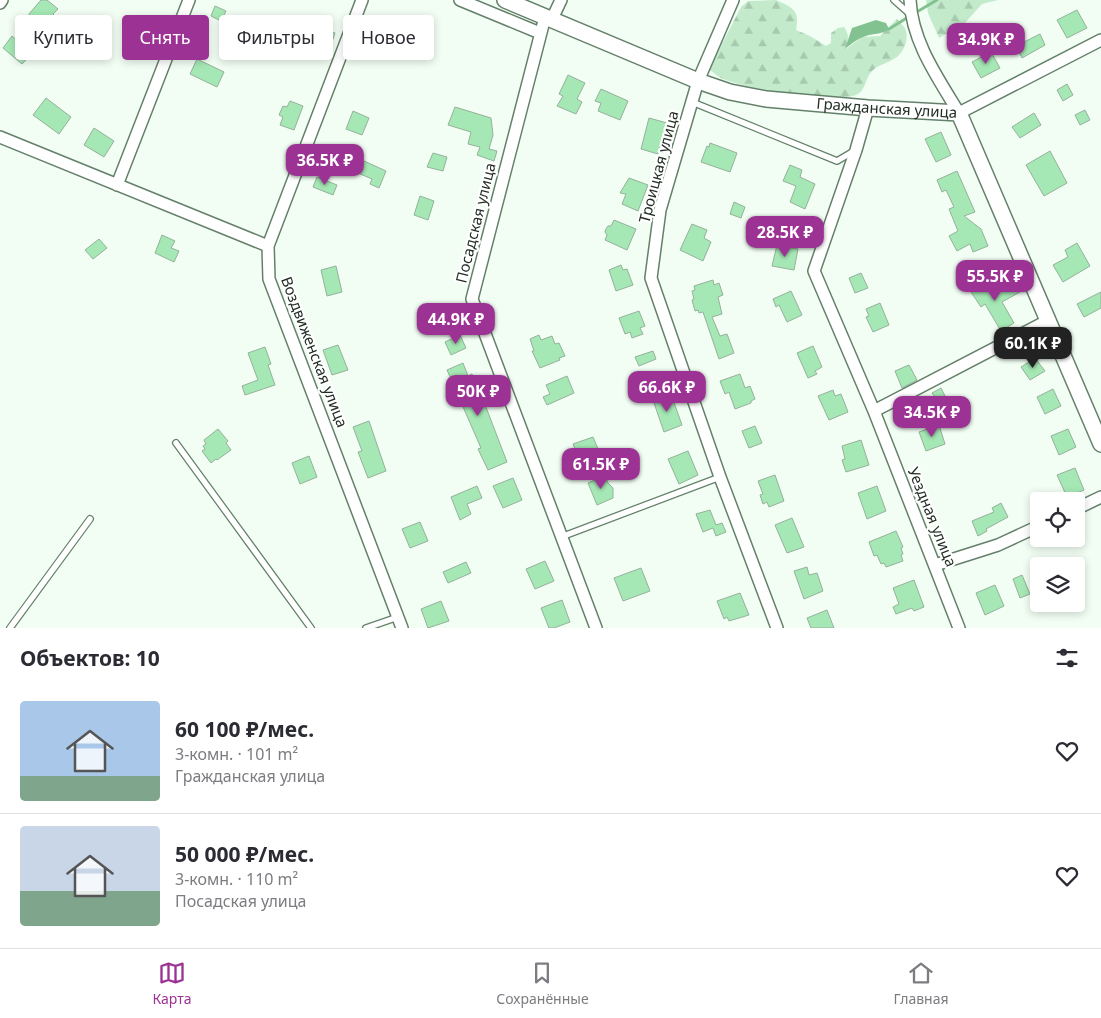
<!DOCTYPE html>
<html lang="ru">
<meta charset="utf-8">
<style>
:root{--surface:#fff;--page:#f7f7f7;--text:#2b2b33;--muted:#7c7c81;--line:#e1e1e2;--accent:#9c3294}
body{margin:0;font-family:"Noto Sans",sans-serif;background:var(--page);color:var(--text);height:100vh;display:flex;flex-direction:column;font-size:19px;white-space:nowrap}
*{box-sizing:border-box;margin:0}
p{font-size:16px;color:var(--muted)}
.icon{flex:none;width:28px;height:28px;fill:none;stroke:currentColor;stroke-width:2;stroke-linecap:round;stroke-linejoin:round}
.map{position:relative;height:628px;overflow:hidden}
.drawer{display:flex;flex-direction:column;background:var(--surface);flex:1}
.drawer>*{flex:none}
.hud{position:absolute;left:15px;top:15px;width:500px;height:45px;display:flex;gap:10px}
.tools{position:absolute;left:1030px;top:492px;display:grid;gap:10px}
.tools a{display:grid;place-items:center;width:55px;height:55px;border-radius:5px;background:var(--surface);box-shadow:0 2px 8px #0003;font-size:25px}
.price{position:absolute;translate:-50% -42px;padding:0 11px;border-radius:10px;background:var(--accent);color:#fff;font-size:16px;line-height:32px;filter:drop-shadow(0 1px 2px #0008)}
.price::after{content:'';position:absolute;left:50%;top:30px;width:15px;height:11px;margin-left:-8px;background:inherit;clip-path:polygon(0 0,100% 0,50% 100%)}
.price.selected{background:#222;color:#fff}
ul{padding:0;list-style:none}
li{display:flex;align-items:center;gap:15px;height:125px;padding:0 20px}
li+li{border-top:1px solid var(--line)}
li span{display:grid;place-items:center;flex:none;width:140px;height:100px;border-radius:5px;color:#555}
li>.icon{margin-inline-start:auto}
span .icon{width:60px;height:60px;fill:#fffc;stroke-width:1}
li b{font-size:21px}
h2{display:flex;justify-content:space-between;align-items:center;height:60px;padding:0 20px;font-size:21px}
.pill{padding:0 18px;border-radius:5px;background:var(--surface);box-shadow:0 2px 8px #0003;font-size:18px;line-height:45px}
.pill.selected{background:var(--accent);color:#fff}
.menu{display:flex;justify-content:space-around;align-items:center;height:70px;border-top:1px solid var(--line);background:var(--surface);font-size:14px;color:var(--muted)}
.menu a{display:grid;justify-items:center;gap:2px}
.menu .selected{color:var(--accent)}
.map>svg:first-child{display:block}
</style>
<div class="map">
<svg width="1101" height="628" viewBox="0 0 1101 628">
<defs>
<pattern id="forest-firs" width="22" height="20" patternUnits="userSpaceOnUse" patternTransform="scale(1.25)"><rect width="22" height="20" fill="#c3ebcb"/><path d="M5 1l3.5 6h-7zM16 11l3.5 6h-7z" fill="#a7caae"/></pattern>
</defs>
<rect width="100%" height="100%" fill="#f2fef4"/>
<path fill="url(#forest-firs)" d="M776 0C793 8 800 10 796 30L810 36 826 46 831 43V33L838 28 844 27C850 35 848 41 846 49L862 37 880 36 897 19C899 22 903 25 905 28 910 40 903 55 892 60 885 64 878 65 872 71 865 78 866 91 856 95 832 104 745 89 721 78 717 76 713 72 709 69L741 7 748 1Z
M926 0H998L982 4 965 23 939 38 928 13Z"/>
<path fill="#82c291" d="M876 20 886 23 889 29C881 35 874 33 866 36 858 38 851 44 845 49L852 28Z"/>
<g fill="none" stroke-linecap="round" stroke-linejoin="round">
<path stroke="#82c291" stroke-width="3" d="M915 13 937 0
M889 29 910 16"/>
</g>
<path fill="#a6e8b5" stroke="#95b19a" d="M41 0H47L58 9 53 14 57 18 43 34 31 24 29 14Z
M215 6 226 11 221 21 211 16Z
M1077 10 1087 28 1067 38 1057 20Z
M327 30 335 33 332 42 323 39Z
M1040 34 1045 45 1022 58 1016 46Z
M12 36 19 42 23 38 34 46 28 53 31 55 22 64 3 48Z
M991 52 1000 68 981 78 972 62Z
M197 59 224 72 217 87 190 74Z
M568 75 585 83 577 99 582 102 576 114 557 106 563 96 559 94Z
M1067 84 1073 95 1063 101 1057 90Z
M601 89 628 101 620 120 598 111 601 103 595 101Z
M46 98 71 117 59 134 33 115Z
M290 101 303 106 294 130 280 125 283 117 279 115 283 106 287 107Z
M455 107 491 118 493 135 489 149 497 151 494 161 477 155 480 147 468 144 471 132 448 125Z
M1085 110 1090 120 1080 125 1075 115Z
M353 111 369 118 362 135 346 129Z
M1034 113 1041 125 1020 138 1012 127Z
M649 118 667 123 658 154 641 149Z
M94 128 114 141 104 157 84 145Z
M941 132 951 155 936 162 925 139Z
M710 143 737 153 730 172 701 162 707 146 709 147Z
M1050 151 1067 183 1044 196 1026 165Z
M433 153 447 157 443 171 427 167Z
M364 161 386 171 379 188 370 184 372 179 358 173Z
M790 165 802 170 800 177 815 184 805 209 790 202 796 186 783 181Z
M957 171 975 212 964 216 981 229 988 246 973 252 970 244 957 251 949 236 958 231 949 209 954 207 946 190 942 192 937 180Z
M317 177 337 185 333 195 313 187Z
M629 178 648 185 638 211 622 204 626 194 620 193Z
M420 196 434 201 428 220 414 215Z
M734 202 745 207 741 218 730 214Z
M614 220 636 229 627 250 605 240 607 235 605 232 606 229 608 226H611Z
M804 222 816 226 811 240 796 234 799 225 803 226Z
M692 224 707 230 704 238 711 242 703 261 680 250Z
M162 235 175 241 171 248 179 251 174 262 155 253Z
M99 239 107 248 93 259 85 250Z
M1077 243 1090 266 1063 282 1053 265 1068 257 1065 250Z
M777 245 798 249 794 270 772 266Z
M621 265 623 270 627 269 633 285 616 291 609 270Z
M336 266 342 292 327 296 321 270Z
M861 273 868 288 855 293 849 278Z
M713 280 714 285 719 283 723 295 718 297 722 314 712 317 720 336 727 334 734 353 719 359 703 312 699 313 698 310 695 311 692 300 694 299 692 291 695 290 694 286Z
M988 280 995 293 1015 284 1020 292 1002 302 1014 323 1001 331 985 304 981 307 969 289Z
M791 291 802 315 787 322 779 305 776 307 773 299Z
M1101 292V308L1084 317 1077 304Z
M880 303 889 325 873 332 866 317 869 316 866 309Z
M639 311 645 326 640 328 643 334 632 338 630 332 625 334 619 318Z
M460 335 466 348 451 355 445 342Z
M539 335 541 340 552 336 555 344 559 343 565 356 559 358 560 360 540 368 532 351H534L530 339Z
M338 345 348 370 332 375 323 350Z
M813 346 822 367 815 371 817 374 808 378 797 353Z
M265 347 271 364 268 365 275 385 245 395 242 386 258 380 248 353Z
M653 351 656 359 639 366 635 357Z
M1035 358 1045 371 1030 380 1021 367Z
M463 363 468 376 472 374 477 384 473 385 481 403 484 402 507 462 488 470 478 449 481 448 447 370Z
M909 365 917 380 902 388 895 371Z
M740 374 745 388 750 386 755 399 751 401V403L735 409 729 392 725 394 720 381Z
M567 376 574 393 547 405 543 397 550 394 546 385Z
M941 388 945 396 937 400 932 393Z
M1053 389 1061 406 1045 414 1037 397Z
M833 390 835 396 841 394 848 412 829 420 818 396Z
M671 394 682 425 664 432 653 400Z
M369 421 386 471 368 478 358 452 362 451 353 427Z
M939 425 945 444 926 451 919 432Z
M755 426 762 443 749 448 742 431Z
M218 429 228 441 226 443 231 450 217 460 216 459 211 463 202 451 205 449 203 446 206 444 204 440Z
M1068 429 1076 447 1059 455 1051 436Z
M593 437 601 456 581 464 573 444Z
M861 440 869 465 846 472 842 460 845 459 842 446Z
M688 451 698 475 679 484 668 459Z
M309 456 317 477 300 484 292 463Z
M1075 468 1084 490 1067 497 1057 475Z
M775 475 784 501 769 507 767 502 763 504 760 495 763 494 758 481Z
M605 476 608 483 613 488V498L597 505 588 483Z
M513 478 522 500 503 508 493 486Z
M477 486 482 498 467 504 471 514 460 520 451 497Z
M877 486 886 511 867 519 858 493Z
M1001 503 1008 517 986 529 987 531 978 536 972 521 994 512 992 508Z
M710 510 716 525 722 523 726 532 716 536 713 528 703 532 696 514Z
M792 518 804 547 787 553 775 525Z
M420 522 428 541 410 548 402 529Z
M896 531 903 547 901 548 903 554 901 555 903 561 886 567 884 563 881 564 877 555 874 556 869 542Z
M545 561 554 581 535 589 526 569Z
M466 562 471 573 448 583 443 572Z
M807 567 809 575 817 573 823 591 804 599 794 571Z
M641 568 650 591 623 601 614 578Z
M1022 575 1030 594 1020 598 1013 579Z
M914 580 924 607 914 611 912 608 896 614 893 607 899 604 893 588Z
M995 585 1004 606 985 615 976 593Z
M740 593 749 615 729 621 727 617 724 619 717 601Z
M562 600 570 622 554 628H549L541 608Z
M441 601 449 621 428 628 421 609Z
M827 610 834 628H811L807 618Z"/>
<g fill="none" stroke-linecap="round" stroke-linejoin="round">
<defs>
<path id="lane" d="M894 0 911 15
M692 102 837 161 854 151
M176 443 311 628
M561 537 720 477
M10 628 90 519
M366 628 398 617"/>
<path id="street" d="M362 0 268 246 269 279 402 628
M460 0 540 33
M733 0 698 81 660 210 651 278 720 477 777 628
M910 0C912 42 938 78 959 113L1101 40
M0 3 2 0
M545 17 472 299 596 628
M552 19 561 0
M868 108 856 150 814 271 874 411 959 628
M0 137 268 246
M117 185 189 0
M874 411 1049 320
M1076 509 1101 497
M935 565 998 545 1039 526"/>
<g id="secondary">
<path id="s1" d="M505 0 698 81 730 92 766 99 868 108 959 113 1101 444"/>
</g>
</defs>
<use href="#lane" stroke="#64806a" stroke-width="8"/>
<use href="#street" stroke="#64806a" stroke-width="14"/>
<use href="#secondary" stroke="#64806a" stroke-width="18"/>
<use href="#lane" stroke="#fff" stroke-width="5.5"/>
<use href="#street" stroke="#fff" stroke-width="11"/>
<use href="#secondary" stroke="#fff" stroke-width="15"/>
</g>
<g text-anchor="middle" stroke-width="4.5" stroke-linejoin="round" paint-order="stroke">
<g font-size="15" fill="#222d24" stroke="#fff">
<text dy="5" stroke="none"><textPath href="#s1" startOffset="401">Гражданская улица</textPath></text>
<text transform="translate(659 167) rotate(-75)" y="5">Троицкая улица</text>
<text transform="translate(476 223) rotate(-76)" y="5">Посадская улица</text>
<text transform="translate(314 352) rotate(69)" y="5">Воздвиженская улица</text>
<text transform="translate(932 517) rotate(68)" y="5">Уездная улица</text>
</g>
</g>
</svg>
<div class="tools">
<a><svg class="icon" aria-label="locate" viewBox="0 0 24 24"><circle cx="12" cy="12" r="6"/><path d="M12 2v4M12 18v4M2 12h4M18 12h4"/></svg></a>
<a><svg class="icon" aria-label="layers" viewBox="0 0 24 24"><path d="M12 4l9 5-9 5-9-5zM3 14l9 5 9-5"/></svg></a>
</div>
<b class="price" style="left:986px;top:65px">34.9K ₽</b>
<b class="price" style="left:325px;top:186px">36.5K ₽</b>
<b class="price" style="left:785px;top:258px">28.5K ₽</b>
<b class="price" style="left:995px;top:302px">55.5K ₽</b>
<b class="price" style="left:456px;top:345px">44.9K ₽</b>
<b class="price selected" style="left:1033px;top:369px">60.1K ₽</b>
<b class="price" style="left:667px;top:413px">66.6K ₽</b>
<b class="price" style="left:478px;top:417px">50K ₽</b>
<b class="price" style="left:932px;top:438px">34.5K ₽</b>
<b class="price" style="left:601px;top:490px">61.5K ₽</b>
<div class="hud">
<a class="pill">Купить</a>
<a class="pill selected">Снять</a>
<a class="pill">Фильтры</a>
<a class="pill">Новое</a>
</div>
</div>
<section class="drawer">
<h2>Объектов: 10<svg class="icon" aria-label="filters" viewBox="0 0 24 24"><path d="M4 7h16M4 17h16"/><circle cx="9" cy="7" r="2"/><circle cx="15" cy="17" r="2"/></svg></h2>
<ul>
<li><span style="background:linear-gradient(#a9c7e8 75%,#7fa58c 0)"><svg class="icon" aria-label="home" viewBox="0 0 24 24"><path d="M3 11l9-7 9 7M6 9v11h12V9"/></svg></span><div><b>60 100 ₽/мес.</b><p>3-комн. · 101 m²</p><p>Гражданская улица</p></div><svg class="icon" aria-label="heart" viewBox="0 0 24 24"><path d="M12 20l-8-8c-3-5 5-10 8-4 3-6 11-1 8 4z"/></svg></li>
<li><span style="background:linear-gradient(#c9d6e8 65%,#7fa58c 0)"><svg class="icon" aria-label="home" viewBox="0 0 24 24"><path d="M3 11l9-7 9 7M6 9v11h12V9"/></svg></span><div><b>50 000 ₽/мес.</b><p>3-комн. · 110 m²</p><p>Посадская улица</p></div><svg class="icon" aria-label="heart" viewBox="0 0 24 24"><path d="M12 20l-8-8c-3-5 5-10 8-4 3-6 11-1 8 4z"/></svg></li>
</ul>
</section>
<nav class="menu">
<a class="selected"><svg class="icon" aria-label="map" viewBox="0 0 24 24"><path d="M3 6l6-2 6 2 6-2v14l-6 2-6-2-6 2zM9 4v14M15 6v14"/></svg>Карта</a>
<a><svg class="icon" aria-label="saved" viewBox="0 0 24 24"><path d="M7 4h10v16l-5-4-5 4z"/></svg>Сохранённые</a>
<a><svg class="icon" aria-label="home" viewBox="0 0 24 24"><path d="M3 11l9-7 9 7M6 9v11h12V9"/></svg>Главная</a>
</nav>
